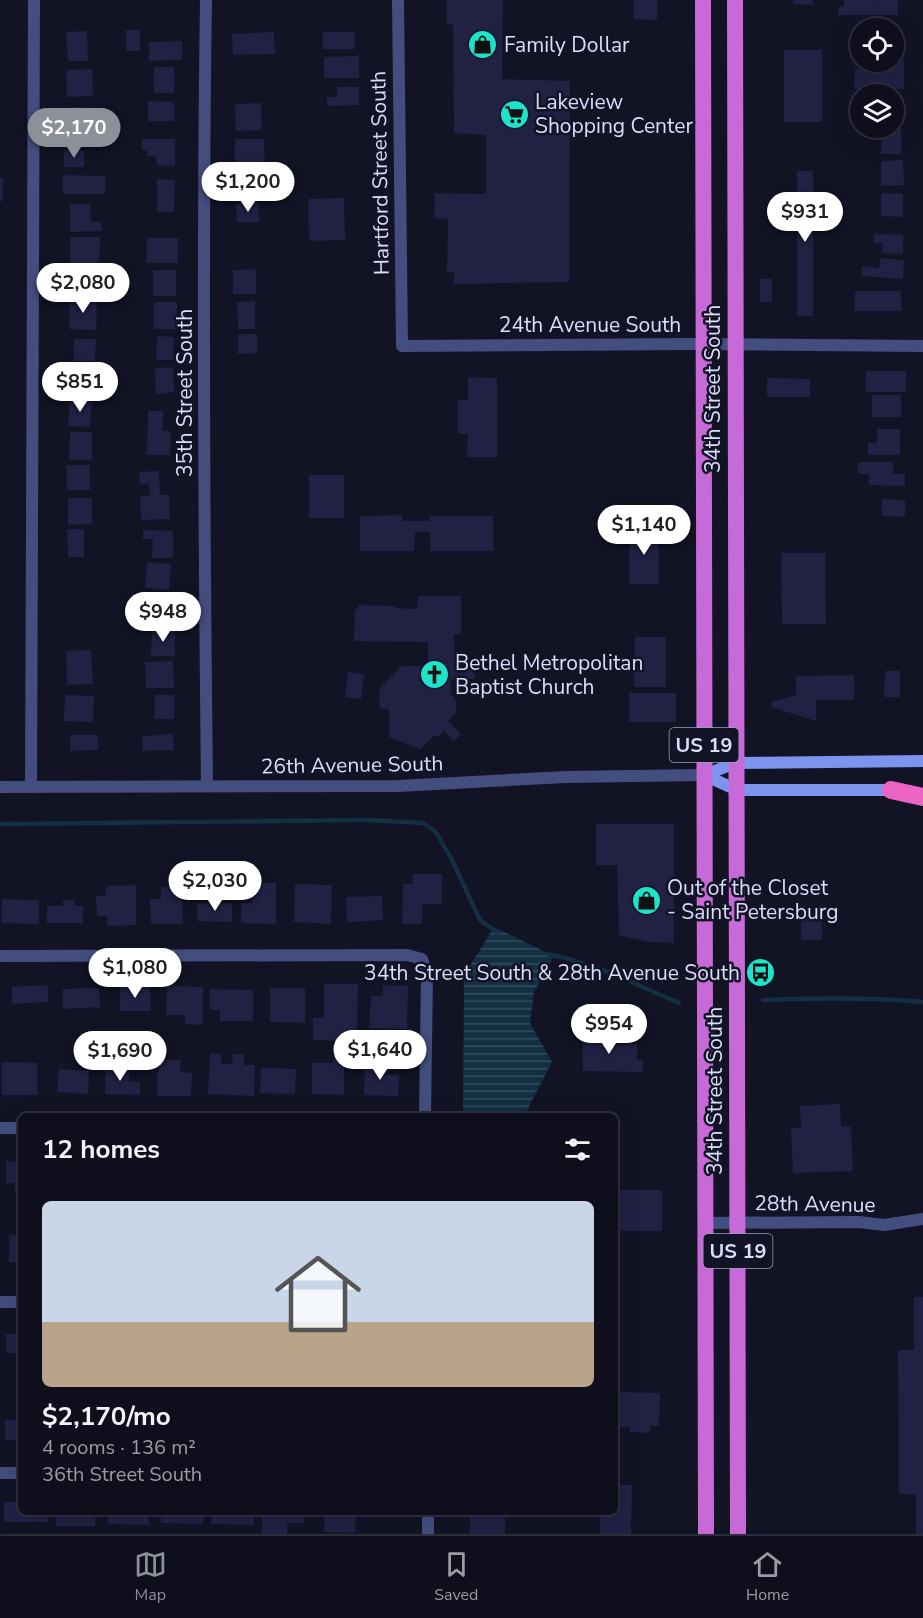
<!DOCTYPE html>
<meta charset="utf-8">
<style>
:root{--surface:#0e0e1c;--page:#171725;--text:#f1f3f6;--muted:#9b9ca3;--line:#2e2e3b;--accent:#8c9099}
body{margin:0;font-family:"Nunito Sans",sans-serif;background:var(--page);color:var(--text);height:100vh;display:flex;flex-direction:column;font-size:22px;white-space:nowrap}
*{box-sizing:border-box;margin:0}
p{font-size:20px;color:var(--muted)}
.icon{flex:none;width:33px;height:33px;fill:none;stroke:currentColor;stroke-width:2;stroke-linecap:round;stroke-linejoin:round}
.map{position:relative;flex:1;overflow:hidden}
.side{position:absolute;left:18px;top:1113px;width:600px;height:402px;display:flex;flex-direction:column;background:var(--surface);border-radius:9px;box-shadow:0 6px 24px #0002,0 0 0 2px var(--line)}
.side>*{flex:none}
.controls{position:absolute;left:850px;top:18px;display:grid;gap:12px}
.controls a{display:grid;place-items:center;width:54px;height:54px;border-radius:50%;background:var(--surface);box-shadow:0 6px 24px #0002,0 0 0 2px var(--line);font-size:30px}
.price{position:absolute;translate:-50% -51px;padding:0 14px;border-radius:21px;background:#fff;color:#222;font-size:20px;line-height:39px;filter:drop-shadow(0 2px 3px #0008)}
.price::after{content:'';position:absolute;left:50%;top:36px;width:18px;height:14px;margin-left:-9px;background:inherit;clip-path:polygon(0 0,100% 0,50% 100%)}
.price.on{background:var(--accent);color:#fff}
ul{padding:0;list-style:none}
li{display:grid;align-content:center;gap:12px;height:318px;padding:0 24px}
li+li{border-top:2px solid var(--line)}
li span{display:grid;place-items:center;height:186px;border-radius:9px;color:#555}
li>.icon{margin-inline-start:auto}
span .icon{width:108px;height:108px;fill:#fffc;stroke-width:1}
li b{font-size:26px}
h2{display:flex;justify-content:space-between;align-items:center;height:72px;padding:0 24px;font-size:26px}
.menu{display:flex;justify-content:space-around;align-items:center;height:84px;border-top:2px solid var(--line);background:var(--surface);font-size:16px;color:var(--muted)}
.menu a{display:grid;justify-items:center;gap:3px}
.menu .on{color:var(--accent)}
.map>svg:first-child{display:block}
</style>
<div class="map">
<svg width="923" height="1534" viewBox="0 0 923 1534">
<defs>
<pattern id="water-rules" width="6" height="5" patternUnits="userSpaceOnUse" patternTransform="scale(1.5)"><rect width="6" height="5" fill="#132f42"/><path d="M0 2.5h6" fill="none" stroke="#354d5e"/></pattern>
</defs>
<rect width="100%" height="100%" fill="#121325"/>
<path fill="url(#water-rules)" d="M494 927 554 956 534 992 530 1023 552 1062 524 1116H463L464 976Z"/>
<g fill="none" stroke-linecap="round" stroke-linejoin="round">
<path stroke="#132f42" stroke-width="4.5" d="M0 824 368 820 423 823 436 832 452 860 480 920 497 932
M548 954 569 959 611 973 679 1003
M763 1000C817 998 870 997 923 1002"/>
</g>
<path fill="#212144" d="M447 0H503L502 79 570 81 569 282 454 284V272H447L448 219 434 218 435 193 486 194V135L454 133 453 25 447 24Z
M634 0H657V20L634 19Z
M793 0H813V5L793 4Z
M844 0H898V15H838V7H844Z
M126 30H140V51H126Z
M87 31 88 61H68L66 32Z
M274 32 275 54 233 55 232 34Z
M323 32H355V49H323Z
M182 41V60L149 61V42Z
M784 50H822V122H784Z
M359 56V78H324V57Z
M894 60H904V89H854L855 69H874V62H894Z
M154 67H174V93H154Z
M92 69 93 96 67 97 66 70Z
M337 87H359V105L327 106V97H337Z
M148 101 174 102V121H148Z
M894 102H903V122H894Z
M261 103 262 130 236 131 235 104Z
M70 107H84L85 122 70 123Z
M881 128H901V154H881Z
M142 139H175V166L157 165V157L147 156V151L142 150Z
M235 139H264L265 164H235Z
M64 151H84V167H64Z
M903 160 904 185 881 186V161Z
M237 170H270V189H259V198L237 197Z
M797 171H813V316H797Z
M63 175 105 176V194H63Z
M0 178H3V201H0Z
M157 179 175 180 174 212H157Z
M881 193 903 194V217L881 216Z
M344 198 345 240 309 241 308 199Z
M258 203 259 222H237L236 204Z
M70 204H90L91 222H101V231L70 232Z
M874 234 903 235V254L882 253 883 243H874Z
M70 237H100L99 264 70 263Z
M147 238H178V263H147Z
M880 258 904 260 903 279 862 276V266L879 268Z
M256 269V294H233V270Z
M153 270H176V296H153Z
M70 275H97V292H70Z
M760 279H772V302H760Z
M855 291H901V311H854Z
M70 299 97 300 96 330 69 329Z
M255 301V329H238L237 302Z
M154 302H177V329H154Z
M238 334H257V353L238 354Z
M157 336 174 337 173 360H156Z
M74 339H96L95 361H74Z
M173 367 174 392 156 394 155 368Z
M68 371H101V395H68Z
M866 371H906V392H866Z
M468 377 497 378V457H467L468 434H458V400H468Z
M767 378 810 379V397H767Z
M872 395H901V417H872Z
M70 399 92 400 90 427 68 426Z
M148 411H163V431H171L170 455H147Z
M877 429H900V455H868V443H877Z
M70 432H92V460H69Z
M858 462H893V474H905V486L869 485V474H858Z
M67 465H90V490H67Z
M159 471 160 495H169L170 519 141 520 140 496 150 495 149 483 140 484 139 472Z
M309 475H344V518H309Z
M68 498H92V524L68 525Z
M882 499 905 500V517L882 516Z
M402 515V521H430V516H493V551H430V532H415L414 551H360V516Z
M629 528H659V584H629Z
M67 529H84V557H68Z
M143 530 173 531V558H152L153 539H143Z
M781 553H825L826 624H782Z
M147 562 171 564 169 590 145 588Z
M418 596H461V634H454V665L475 666V679H451V694L456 700V713L448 721 461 734 454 741 444 731 438 737 435 735 420 749 389 737V709H382L379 706 380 688 402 666H420L421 670 428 669V642L354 641 355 609H358V605L395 606V608L417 609Z
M151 599 175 600 174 624 149 623Z
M152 629 175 630V656H151Z
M635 637H666V687H634Z
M91 650 93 684 67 685 66 651Z
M173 661 174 688H146L145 662Z
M885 671H900V697H884Z
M348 672 364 674 361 699 345 697Z
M854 675V700H816V721L771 707V702L796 695V676Z
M629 693H676V722H629Z
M65 695 94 696 93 722 64 721Z
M155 695H174V719H155Z
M173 734 174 750 143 751 142 736Z
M70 735H98V750L70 751Z
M596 824H674V943L648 942 619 935 617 865H596Z
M413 874H442V904H422V924H402L403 884H413Z
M253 883H276V924L241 923V903H252Z
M295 884 332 885 331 924 294 922Z
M136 885V925L107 926V916H97L96 896 106 895V886Z
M182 886 183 924H151L150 899H161V887Z
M382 896 383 920 347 922 346 897Z
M2 899 39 900V924L2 923Z
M63 900H74V906H83V923H47V906H63Z
M197 903H232V922L197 921Z
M801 912H822V940H801Z
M324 984H358L357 1041 313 1040V1018H324Z
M48 985V1002L12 1004V987Z
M383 985 408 986 407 1029 369 1028 371 996H383Z
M167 986 203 987V1025L185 1024V1015H166Z
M120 987H150L151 1011H120Z
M99 988 100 1007 63 1009V989Z
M270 988H305V1023L270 1022Z
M210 989 253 990V1021H220V1010H210Z
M583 1031H607L606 1043 637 1044V1060H643V1072L583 1071Z
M210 1053 221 1054V1064H232L233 1054H244V1065H255L254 1096 208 1094Z
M334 1053H355V1064L344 1063V1095L312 1094V1063H333Z
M158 1060H181L180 1072 192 1073 191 1096H157Z
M2 1062 37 1063V1095H2Z
M365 1064 388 1065 387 1075H399L398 1096 364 1095Z
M106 1067 129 1068V1081L140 1082V1095L105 1094Z
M261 1068 296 1069 295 1094 260 1093Z
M59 1069 89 1071 88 1094 57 1092Z
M840 1104 841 1127 851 1126 853 1171 793 1173 791 1128H801L800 1106Z
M6 1161 21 1162V1193H15V1183H6Z
M615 1190H662V1231H615Z
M9 1235H21V1262H9Z
M914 1297H923V1534H916V1495L899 1494 898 1350H914Z
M6 1334H21V1353H6Z
M615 1392 660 1393 659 1426H650V1433L630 1432V1427H615Z
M5 1420H21V1440H5Z
M615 1485H632L631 1534H600V1512H615Z
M4 1502H21V1512H48V1522H4Z
M56 1512H95V1526H56Z
M109 1512H149V1525L108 1524Z
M161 1512H203V1524L161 1523Z
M211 1512H254V1525L211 1524Z
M262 1512H304V1523H287V1534H262Z
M325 1512H356L355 1533 324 1532Z
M470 1513 505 1514V1534H470Z"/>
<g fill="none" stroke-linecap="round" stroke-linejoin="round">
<path stroke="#434e7e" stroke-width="12" d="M206 0C202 262 204 524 207 786
M398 0 402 346 692 344 923 346
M31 787 34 0
M0 956 407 955 422 959 427 975 425 1116
M0 1128H21
M705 1223 859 1222 884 1225 923 1219
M0 1302H21
M0 1473H21
M428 1512V1534"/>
<path stroke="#434e7e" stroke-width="12" d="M0 787 398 786 565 777 704 775"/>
<path stroke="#7d94ef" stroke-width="12" d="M704 775 737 790H898
M704 775 736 763 923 761"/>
<path stroke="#c76ad8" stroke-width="16" d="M703 0 706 1534
M735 0 738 1534"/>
<path stroke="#ec64c4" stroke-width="18" d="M891 790 923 797"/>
</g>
<defs>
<symbol id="shop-disc" viewBox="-11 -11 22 22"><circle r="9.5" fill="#1ee3ca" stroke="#121325"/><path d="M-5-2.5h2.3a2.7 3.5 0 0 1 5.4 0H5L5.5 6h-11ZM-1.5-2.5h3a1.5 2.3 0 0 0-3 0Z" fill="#111"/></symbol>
<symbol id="supermarket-disc" viewBox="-11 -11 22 22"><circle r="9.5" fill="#1ee3ca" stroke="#121325"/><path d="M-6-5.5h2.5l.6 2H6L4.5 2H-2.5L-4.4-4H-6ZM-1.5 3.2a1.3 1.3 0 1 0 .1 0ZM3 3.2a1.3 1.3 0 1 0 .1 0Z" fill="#111"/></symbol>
<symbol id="church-disc" viewBox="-11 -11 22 22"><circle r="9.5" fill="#1ee3ca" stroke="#121325"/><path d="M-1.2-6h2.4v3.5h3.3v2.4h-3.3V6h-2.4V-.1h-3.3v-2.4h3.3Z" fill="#111"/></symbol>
<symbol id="bus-disc" viewBox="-11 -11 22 22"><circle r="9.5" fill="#1ee3ca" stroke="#121325"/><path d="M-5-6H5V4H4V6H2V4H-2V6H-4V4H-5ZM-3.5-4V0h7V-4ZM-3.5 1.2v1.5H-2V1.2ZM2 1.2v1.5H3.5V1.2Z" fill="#111"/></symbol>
</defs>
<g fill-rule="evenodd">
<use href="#shop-disc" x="466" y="28" width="33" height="33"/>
<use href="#supermarket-disc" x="498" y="98" width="33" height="33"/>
<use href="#church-disc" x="418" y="658" width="33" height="33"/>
<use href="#shop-disc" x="630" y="884" width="33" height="33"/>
<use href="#bus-disc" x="744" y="956" width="33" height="33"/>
</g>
<g text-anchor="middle" stroke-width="5" stroke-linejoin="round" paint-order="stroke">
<g fill="#121325" stroke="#9fa1ba" stroke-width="1.5">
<rect x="669.5" y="728" width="69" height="34" rx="4.5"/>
<rect x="703.5" y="1234" width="69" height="34" rx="4.5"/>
</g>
<g font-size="20" font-weight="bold" fill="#dbdefa">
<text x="704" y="752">US 19</text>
<text x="738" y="1258">US 19</text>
</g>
<g font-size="21" fill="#dbdefa" stroke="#121325" text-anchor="start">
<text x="504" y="52">Family Dollar</text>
<text x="535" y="109">Lakeview<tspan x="535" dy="24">Shopping Center</tspan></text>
<text x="455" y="670">Bethel Metropolitan<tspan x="455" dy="24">Baptist Church</tspan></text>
<text x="667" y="895">Out of the Closet<tspan x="667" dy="24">- Saint Petersburg</tspan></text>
<text x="740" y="980" text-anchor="end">34th Street South &amp; 28th Avenue South</text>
</g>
<g font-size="21" fill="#dbdefa" stroke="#121325">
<text transform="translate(380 173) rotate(-91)" y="7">Hartford Street South</text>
<text x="590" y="332">24th Avenue South</text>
<text transform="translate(713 389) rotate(-90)" y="7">34th Street South</text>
<text transform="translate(185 393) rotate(-90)" y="7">35th Street South</text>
<text transform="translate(352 765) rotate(-1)" y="7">26th Avenue South</text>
<text transform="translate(715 1091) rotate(-90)" y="7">34th Street South</text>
<text transform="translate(815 1204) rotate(1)" y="7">28th Avenue</text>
</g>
</g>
</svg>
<div class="controls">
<a><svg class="icon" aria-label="locate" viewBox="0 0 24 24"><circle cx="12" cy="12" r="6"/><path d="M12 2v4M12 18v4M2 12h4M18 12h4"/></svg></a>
<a><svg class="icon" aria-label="layers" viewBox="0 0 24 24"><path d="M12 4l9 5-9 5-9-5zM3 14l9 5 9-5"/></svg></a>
</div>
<b class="price on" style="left:74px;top:159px">$2,170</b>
<b class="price" style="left:248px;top:213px">$1,200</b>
<b class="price" style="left:805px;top:243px">$931</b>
<b class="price" style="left:83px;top:314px">$2,080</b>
<b class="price" style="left:80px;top:413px">$851</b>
<b class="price" style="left:644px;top:556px">$1,140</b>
<b class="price" style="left:163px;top:643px">$948</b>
<b class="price" style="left:215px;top:912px">$2,030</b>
<b class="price" style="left:135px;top:999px">$1,080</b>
<b class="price" style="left:609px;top:1055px">$954</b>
<b class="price" style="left:380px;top:1081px">$1,640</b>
<b class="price" style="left:120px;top:1082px">$1,690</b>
<section class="side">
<h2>12 homes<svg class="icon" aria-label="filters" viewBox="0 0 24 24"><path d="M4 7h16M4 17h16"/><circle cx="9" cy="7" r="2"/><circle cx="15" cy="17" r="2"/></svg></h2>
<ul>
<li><span style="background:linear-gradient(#c9d6e8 65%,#b9a48a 0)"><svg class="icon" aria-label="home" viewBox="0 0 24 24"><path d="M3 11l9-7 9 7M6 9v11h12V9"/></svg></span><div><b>$2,170/mo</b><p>4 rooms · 136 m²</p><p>36th Street South</p></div></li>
</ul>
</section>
</div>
<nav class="menu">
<a class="on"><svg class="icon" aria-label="map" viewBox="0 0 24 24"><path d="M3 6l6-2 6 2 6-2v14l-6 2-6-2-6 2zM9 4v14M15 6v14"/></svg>Map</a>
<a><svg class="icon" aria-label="saved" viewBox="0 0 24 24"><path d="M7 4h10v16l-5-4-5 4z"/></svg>Saved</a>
<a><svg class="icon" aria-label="home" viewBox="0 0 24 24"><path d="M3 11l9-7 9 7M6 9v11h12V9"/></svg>Home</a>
</nav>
